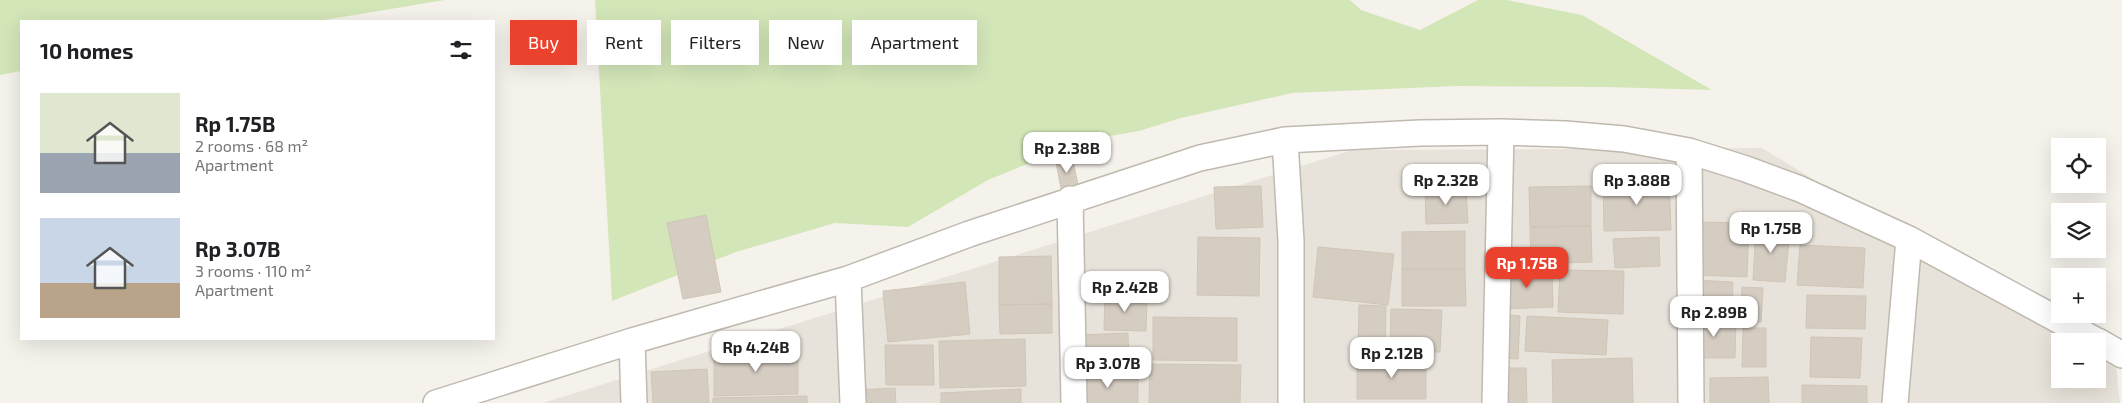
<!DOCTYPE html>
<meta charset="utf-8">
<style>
:root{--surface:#fff;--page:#f6f6f6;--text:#202124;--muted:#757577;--accent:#eb422d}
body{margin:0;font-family:"Exo 2",sans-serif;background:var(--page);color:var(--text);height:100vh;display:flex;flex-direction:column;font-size:19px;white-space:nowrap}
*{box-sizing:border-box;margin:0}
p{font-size:16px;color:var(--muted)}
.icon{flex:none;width:28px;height:28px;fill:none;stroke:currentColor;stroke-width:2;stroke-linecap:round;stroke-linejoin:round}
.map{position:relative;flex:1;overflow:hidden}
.drawer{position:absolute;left:20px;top:20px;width:475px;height:320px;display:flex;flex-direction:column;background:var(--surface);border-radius:0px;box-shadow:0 5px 20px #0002}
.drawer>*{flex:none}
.top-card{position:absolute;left:510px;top:20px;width:475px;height:45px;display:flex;gap:10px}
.fabs{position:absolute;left:2051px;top:138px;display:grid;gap:10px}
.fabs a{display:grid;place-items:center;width:55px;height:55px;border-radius:0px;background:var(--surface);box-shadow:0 5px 20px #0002;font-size:25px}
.price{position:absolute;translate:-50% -42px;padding:0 11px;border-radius:10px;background:#fff;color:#222;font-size:16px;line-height:32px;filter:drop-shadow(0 1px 2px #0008)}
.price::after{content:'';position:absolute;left:50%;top:30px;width:15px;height:11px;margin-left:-8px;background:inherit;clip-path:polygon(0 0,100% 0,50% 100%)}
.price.selected{background:var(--accent);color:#fff}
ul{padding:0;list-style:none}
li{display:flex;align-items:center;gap:15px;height:125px;padding:0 20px}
li span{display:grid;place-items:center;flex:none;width:140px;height:100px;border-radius:0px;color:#555}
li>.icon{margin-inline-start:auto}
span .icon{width:60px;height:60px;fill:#fffc;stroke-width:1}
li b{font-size:21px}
h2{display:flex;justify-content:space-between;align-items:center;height:60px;padding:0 20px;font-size:21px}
.chip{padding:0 18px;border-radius:0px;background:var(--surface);box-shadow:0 5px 20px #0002;font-size:18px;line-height:45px}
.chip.selected{background:var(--accent);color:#fff}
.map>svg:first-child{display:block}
</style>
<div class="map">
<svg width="2122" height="403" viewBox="0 0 2122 403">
<rect width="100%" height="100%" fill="#f5f2ec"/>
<path fill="#e8e3da" d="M1762 148 2078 341H2060V379H2098V353L2116 365 2120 403H543L1352 150Z"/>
<path fill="#d3e6b8" d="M0 0H445L318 21H21V71L0 75Z
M595 0H1350L1361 10 1420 30 1478 0H1507L1582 15 1712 90 1606 87 1457 86 1292 93 1181 118 1139 131 1086 140 988 180 908 227 835 223 736 252 612 301Z"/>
<path fill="#d6cdc2" stroke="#d0c5b6" d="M1073 160 1078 185 1061 188 1056 163Z
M1669 180 1671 230 1604 231 1603 182Z
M1261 186 1263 227 1216 229 1214 187Z
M1591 186V226L1530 227 1529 187Z
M1466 187 1468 223 1426 224 1425 188Z
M706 215 721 292 683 299 667 223Z
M1696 222 1749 223 1747 277 1694 275Z
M1591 226 1592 262 1531 264 1530 227Z
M1756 227 1790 229 1785 282 1753 280Z
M1465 231V269H1402V232Z
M1198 237 1260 238 1259 296 1197 295Z
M1659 237 1660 266 1615 268 1613 239Z
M1800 245 1865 248 1863 288 1797 285Z
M1318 247 1394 254 1388 305 1313 297Z
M1051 256 1052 304 999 305V257Z
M1402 269H1465L1466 306H1402Z
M1552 269 1553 307 1502 309 1501 270Z
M1560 270 1624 271 1623 314 1558 312Z
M1693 280 1733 282 1732 312 1692 310Z
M965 282 970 334 888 342 883 291Z
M1742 287 1763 288 1761 322 1740 320Z
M1105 295 1147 296 1146 331 1104 330Z
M1807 295 1866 296 1865 329 1806 328Z
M1052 304V333L1000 334 999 305Z
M1359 305 1386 306 1385 354 1358 353Z
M1391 309 1442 310 1440 352 1390 351Z
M1501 314 1520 316 1518 359 1499 358Z
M1527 316 1608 320 1606 355 1525 351Z
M1153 317 1237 318V361L1153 360Z
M1694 318H1736L1735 358H1693Z
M1743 328H1766V367H1742Z
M1128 333 1129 365 1082 367 1081 335Z
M1811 337 1862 338 1860 378 1810 377Z
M1025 339 1026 386 940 388 939 341Z
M885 345H933L934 385H886Z
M798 351V394L714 396V353Z
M1632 358 1633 403H1553L1552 360Z
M1357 359H1426V399H1357Z
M1150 364 1241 365 1240 403H1149Z
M1499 368H1526L1527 403H1500Z
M707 369 709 403H653L651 372Z
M1079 374 1138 375V403H1079Z
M1768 377 1769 403H1710V378Z
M1802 385 1867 386V403H1802Z
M895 388 896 403H856V390Z
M1021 389V403H941V393Z
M807 396V403H713V398Z"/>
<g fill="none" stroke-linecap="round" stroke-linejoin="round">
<defs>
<path id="street" d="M1285 140 1291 241V403
M1689 151 1691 403
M1070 199 1074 403
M848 279 853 403
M632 341 634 403
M2098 341 2122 355
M436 403 632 341 848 279 969 234 1200 158 1285 140 1420 133 1501 132 1565 134 1624 139 1689 151 1746 169 1800 189 1909 239 2097 341
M1495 403 1501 132
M1895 403 1909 239"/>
</defs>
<use href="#street" stroke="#c0b9af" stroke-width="28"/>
<use href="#street" stroke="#fff" stroke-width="25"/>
</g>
</svg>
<div class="fabs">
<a><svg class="icon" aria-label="locate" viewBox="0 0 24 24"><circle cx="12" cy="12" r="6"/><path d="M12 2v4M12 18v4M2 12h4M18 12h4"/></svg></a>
<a><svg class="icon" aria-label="layers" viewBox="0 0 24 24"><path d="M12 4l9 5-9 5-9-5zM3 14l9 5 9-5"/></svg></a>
<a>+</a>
<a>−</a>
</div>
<b class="price" style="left:1067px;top:174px">Rp 2.38B</b>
<b class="price" style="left:1446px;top:206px">Rp 2.32B</b>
<b class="price" style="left:1637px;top:206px">Rp 3.88B</b>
<b class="price" style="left:1771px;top:254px">Rp 1.75B</b>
<b class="price selected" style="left:1527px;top:289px">Rp 1.75B</b>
<b class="price" style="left:1125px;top:313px">Rp 2.42B</b>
<b class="price" style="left:1714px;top:338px">Rp 2.89B</b>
<b class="price" style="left:756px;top:373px">Rp 4.24B</b>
<b class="price" style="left:1392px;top:379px">Rp 2.12B</b>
<b class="price" style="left:1108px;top:389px">Rp 3.07B</b>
<div class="top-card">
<a class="chip selected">Buy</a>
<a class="chip">Rent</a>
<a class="chip">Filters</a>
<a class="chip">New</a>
<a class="chip">Apartment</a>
</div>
<section class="drawer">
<h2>10 homes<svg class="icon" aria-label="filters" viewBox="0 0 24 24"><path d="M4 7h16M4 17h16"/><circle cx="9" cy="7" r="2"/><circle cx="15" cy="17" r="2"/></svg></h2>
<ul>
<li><span style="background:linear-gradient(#dfe7d0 60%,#9aa5b1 0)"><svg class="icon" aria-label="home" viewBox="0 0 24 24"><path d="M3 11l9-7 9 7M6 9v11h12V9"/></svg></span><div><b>Rp 1.75B</b><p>2 rooms · 68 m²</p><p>Apartment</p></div></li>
<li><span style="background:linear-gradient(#c9d6e8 65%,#b9a48a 0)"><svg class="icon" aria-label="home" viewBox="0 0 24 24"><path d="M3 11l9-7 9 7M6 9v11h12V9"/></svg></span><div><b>Rp 3.07B</b><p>3 rooms · 110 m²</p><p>Apartment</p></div></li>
</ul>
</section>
</div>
